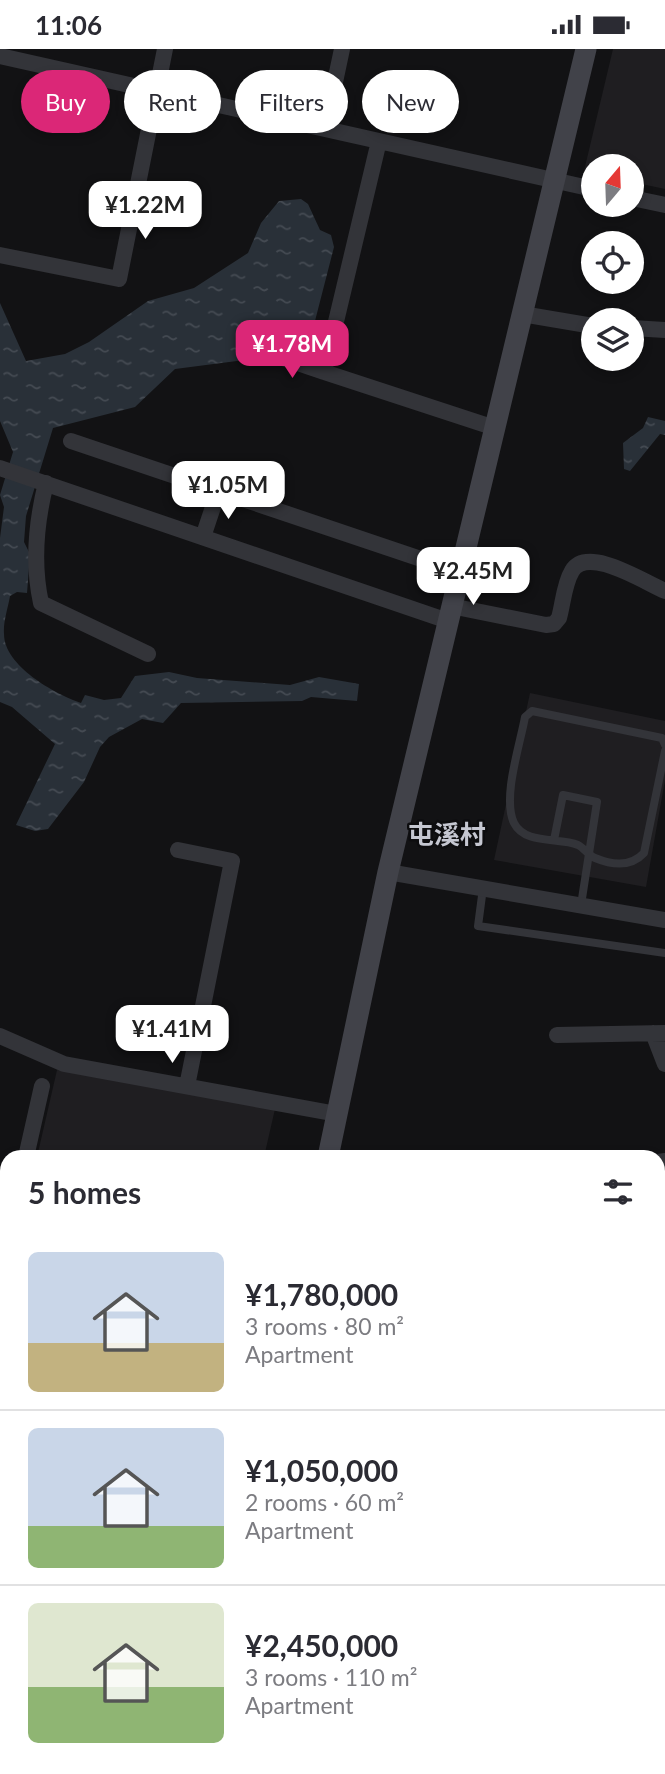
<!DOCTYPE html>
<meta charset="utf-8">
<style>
:root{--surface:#fff;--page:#f2f2f3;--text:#2b2b33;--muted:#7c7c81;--line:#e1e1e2;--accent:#db2777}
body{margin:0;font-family:Lato,"Noto Sans SC",sans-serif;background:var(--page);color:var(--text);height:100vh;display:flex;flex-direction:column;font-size:26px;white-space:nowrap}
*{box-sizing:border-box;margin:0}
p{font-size:23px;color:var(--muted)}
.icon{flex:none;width:38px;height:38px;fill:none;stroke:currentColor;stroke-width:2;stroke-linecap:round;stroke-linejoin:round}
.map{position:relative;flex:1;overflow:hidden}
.details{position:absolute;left:0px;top:1101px;width:665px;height:625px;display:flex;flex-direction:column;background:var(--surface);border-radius:21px 21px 0 0;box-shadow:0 4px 10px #0003}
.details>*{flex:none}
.hud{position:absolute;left:21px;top:21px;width:623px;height:63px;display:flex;gap:14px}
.needle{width:46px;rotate:19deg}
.tools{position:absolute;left:581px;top:105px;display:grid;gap:14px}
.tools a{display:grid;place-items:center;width:63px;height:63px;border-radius:50%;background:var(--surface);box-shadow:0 4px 10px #0003;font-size:35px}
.price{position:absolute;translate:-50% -60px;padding:0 16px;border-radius:14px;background:#fff;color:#222;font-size:23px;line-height:46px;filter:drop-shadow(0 2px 4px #0008)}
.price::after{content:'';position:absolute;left:50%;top:42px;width:21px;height:16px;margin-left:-10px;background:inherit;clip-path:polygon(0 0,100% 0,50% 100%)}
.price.selected{background:var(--accent);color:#fff}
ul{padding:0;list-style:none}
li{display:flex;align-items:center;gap:21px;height:175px;padding:0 28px}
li+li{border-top:2px solid var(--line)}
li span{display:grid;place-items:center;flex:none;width:196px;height:140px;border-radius:10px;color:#555}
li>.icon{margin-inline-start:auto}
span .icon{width:84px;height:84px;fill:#fffc;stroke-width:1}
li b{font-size:30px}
h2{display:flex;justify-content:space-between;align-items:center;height:84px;padding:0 28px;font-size:30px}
.chip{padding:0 24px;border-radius:32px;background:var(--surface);box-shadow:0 4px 10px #0003;font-size:24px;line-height:63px}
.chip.selected{background:var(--accent);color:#fff}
.status{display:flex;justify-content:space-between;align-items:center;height:49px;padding:0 35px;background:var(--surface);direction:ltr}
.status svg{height:19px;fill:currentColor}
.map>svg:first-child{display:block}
</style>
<div class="status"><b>11:06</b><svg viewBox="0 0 49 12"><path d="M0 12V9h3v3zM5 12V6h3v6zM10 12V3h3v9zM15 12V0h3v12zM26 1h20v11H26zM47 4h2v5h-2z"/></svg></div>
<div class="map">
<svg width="665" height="1725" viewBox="0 0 665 1725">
<defs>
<pattern id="water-ripples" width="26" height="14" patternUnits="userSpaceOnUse" patternTransform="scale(1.75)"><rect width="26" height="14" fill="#293038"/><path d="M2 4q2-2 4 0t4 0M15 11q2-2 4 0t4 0" fill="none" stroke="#454b53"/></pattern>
</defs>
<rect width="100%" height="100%" fill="#121214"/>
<path fill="#1f1e21" d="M613 0H665V140L632 133V117H593V124L584 122Z
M530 644 665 672V731L646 838 494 811Z
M57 1021 275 1060 264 1108H37Z
M0 1628 7 1632V1718L158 1719 156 1725H0Z"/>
<path fill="url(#water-ripples)" d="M301 150 308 155 320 181 331 186 334 198 307 303 175 320 135 358 53 379 26 467 24 493 30 505 27 544 17 543 10 547C8 559 3 573 4 585 4 617 55 645 81 654L85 646 104 651 121 649 135 627 169 623 197 629 290 636 319 628 359 635 357 652 311 648 302 652 181 654 163 674 142 670 109 688 100 698 84 733 48 780 35 782 16 776 55 695 12 658 0 653V489L4 458 0 446 13 403 0 372V254L26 312 65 305 89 293 148 252 194 239 248 204 261 174 279 152Z
M648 368 665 372V386L660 385 630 422 624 420 623 394 643 379Z"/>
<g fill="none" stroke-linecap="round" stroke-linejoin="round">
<path stroke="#333439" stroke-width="8" d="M665 696 662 689 532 662 525 668C520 696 502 749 514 774 525 796 559 788 578 796 584 799 588 806 595 809 612 816 631 818 644 804L665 702
M554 791 563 746 597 753 581 856
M483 839 478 877 665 904"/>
<path stroke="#333439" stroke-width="16" d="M0 7 593 140
M325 80 342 0
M379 92 324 323 495 379
M632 149 665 156
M0 206 119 230 165 0
M522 265 593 277
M632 279 665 281
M271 305 324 323
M71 392 418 509
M0 419 448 572
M46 434C36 474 32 513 41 554L148 605
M203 488 218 443
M451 557 546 576 554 575 559 569C563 555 564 535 572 522 587 496 644 533 665 542
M178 801 232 812 187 1037
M388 823 665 871
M653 984 665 1015
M557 986 665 984
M0 987 64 1015 337 1065
M26 1108 42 1037
M658 1113 665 1112
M0 1194 7 1182
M658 1221 665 1222
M0 1355 7 1359
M0 1389 7 1376
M658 1419 665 1421
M0 1546 7 1534
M0 1610 7 1614
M98 1725 99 1718
M421 1725 422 1718"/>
<path stroke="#414249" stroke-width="21" d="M328 1108 388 823 586 0
M232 1718 252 1725
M178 1725 181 1718"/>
</g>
<g text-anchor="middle" stroke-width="5" stroke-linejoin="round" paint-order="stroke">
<g font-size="26" font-weight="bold" fill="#c5c7d1" stroke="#0d0d0f">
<text x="447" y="795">屯溪村</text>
</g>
</g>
</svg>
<div class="tools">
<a><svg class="needle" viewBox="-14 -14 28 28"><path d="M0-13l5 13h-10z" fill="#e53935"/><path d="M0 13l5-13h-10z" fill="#7c7c81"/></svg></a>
<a><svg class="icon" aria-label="locate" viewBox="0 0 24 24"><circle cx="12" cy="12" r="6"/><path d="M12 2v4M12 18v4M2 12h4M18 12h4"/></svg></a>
<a><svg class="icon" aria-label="layers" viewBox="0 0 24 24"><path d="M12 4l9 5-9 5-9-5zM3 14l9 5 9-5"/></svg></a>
</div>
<b class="price" style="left:145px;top:192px">¥1.22M</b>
<b class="price selected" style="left:292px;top:331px">¥1.78M</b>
<b class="price" style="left:228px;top:472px">¥1.05M</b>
<b class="price" style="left:473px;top:558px">¥2.45M</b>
<b class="price" style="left:172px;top:1016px">¥1.41M</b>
<div class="hud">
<a class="chip selected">Buy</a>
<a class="chip">Rent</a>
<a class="chip">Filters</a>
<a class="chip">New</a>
</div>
<section class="details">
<h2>5 homes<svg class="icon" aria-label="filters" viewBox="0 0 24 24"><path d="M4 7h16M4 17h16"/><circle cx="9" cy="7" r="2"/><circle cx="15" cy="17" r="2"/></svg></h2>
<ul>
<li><span style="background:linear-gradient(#c9d6e8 65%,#c2b280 0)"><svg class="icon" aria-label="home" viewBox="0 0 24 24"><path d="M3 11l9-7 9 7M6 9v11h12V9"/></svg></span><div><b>¥1,780,000</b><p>3 rooms · 80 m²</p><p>Apartment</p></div></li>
<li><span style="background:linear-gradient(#c9d6e8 70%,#8fb573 0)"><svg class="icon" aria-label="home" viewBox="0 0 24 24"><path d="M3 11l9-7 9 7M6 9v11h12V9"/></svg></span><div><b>¥1,050,000</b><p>2 rooms · 60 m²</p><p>Apartment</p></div></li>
<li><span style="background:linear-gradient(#dfe7d0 60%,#8fb573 0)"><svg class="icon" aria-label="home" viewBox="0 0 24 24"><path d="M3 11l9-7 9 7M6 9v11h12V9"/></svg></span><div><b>¥2,450,000</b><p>3 rooms · 110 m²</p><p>Apartment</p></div></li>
</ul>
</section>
</div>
